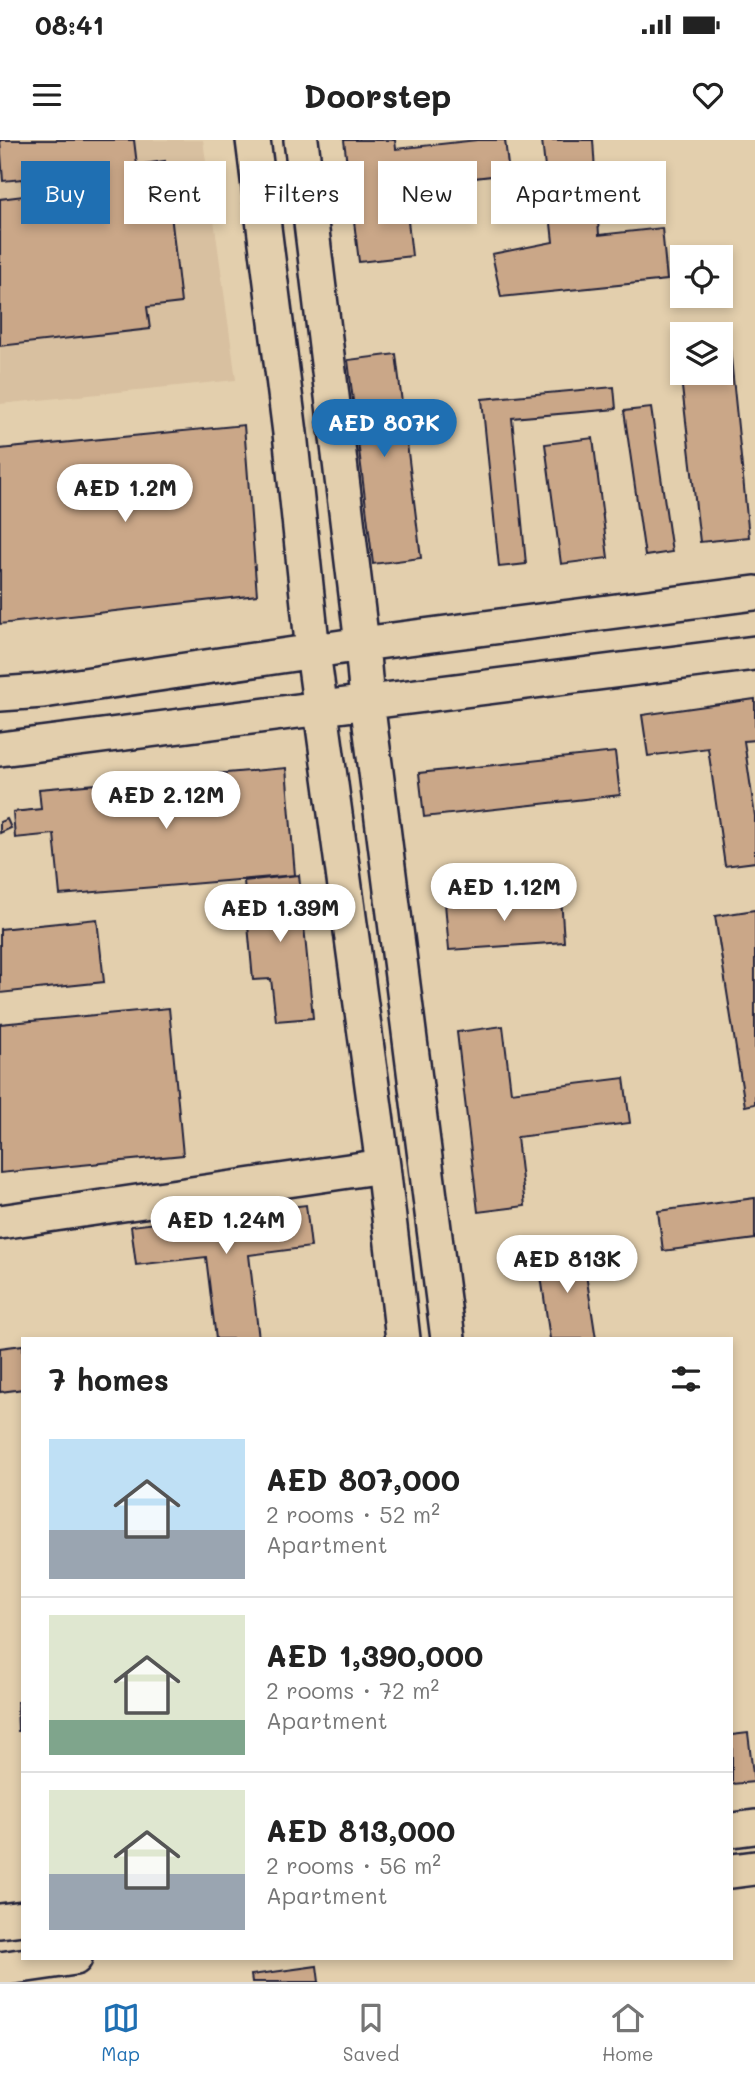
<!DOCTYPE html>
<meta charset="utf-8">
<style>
:root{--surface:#fff;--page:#f2f2f2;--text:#222;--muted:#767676;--line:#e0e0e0;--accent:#1f6fb2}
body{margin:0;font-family:Mali,sans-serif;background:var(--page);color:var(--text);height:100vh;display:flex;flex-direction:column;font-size:26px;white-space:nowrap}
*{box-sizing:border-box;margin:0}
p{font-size:23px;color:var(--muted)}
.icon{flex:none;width:38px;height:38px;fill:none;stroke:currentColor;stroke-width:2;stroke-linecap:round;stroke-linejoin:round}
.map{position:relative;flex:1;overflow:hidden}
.panel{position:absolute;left:21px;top:1197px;width:712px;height:623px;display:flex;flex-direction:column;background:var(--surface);border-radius:0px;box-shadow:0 4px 10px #0003}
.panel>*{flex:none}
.banner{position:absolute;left:21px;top:21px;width:714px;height:63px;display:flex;gap:14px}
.buttons{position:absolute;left:670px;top:105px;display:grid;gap:14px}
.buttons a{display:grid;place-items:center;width:63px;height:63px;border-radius:0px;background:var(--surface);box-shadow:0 4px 10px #0003;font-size:35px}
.price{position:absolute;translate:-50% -60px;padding:0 16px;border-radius:24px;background:#fff;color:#222;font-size:23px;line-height:46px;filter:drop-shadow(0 2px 4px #0008)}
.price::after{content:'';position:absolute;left:50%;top:42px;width:21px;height:16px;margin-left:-10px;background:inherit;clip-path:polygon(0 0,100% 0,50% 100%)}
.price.on{background:var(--accent);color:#fff}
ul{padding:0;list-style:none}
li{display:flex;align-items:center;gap:21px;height:175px;padding:0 28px}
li+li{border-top:2px solid var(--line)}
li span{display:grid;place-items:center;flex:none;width:196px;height:140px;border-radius:0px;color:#555}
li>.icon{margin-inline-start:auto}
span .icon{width:84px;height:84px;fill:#fffc;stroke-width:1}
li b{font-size:30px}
h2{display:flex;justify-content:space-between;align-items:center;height:84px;padding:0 28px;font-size:30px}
.chip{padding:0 24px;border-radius:0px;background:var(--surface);box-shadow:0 4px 10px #0003;font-size:24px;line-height:63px}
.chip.on{background:var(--accent);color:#fff}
.status{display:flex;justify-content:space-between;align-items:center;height:49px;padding:0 35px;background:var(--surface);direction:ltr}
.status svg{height:19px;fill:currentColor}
header{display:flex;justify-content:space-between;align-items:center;height:91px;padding:0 28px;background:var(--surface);font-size:32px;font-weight:700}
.tab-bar{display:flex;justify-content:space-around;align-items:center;height:98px;border-top:2px solid var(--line);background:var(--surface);font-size:19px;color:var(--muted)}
.tab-bar a{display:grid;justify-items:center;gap:4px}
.tab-bar .on{color:var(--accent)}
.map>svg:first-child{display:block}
</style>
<div class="status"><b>08:41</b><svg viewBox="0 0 49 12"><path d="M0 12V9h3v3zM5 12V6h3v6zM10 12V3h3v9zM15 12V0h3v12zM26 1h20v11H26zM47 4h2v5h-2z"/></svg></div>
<header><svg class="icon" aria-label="menu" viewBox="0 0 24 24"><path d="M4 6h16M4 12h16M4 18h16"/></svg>Doorstep<svg class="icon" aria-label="heart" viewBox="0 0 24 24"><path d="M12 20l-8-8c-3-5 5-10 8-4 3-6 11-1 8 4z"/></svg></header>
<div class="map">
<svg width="755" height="1842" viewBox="0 0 755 1842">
<rect width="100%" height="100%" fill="#e3cfad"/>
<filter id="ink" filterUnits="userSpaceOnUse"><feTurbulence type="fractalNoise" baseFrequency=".0143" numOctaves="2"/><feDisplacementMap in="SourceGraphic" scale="14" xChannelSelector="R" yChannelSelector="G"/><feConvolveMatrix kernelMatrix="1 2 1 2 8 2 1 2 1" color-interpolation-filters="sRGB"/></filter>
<g filter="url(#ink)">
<path fill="#d8c0a0" d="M0 0H203L236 240 0 264Z"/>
<path fill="#caa788" stroke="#22223b" stroke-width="2" d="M0 0H134L137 25 165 21 181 163 147 167 150 189 0 206V59L24 56 22 39 3 41Z
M344 0H395L396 9 477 0H505L509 34 404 46 412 116 359 122Z
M542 0H593L599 95 662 88 667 140 501 157 492 114 553 102Z
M729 198 749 397 700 402 677 204H682V233H721V199Z
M396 214 421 418 373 424 348 220Z
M614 247 616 269 512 278 526 424 499 427 482 259Z
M651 268 672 412 645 416 624 271Z
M244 285 257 455 0 484V309Z
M593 298 608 418 561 424 545 304Z
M755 559V600L744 601 755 676V722L725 726 708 608 648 616 642 575Z
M615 612 620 655 424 677 419 633Z
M286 628 295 735 60 755 54 694 15 698 13 672 41 669 39 649Z
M7 679 11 688 0 693V682Z
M299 735 313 878 276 881 271 839 253 840 244 741Z
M561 757 564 802 449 810 445 763Z
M755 770V964L745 966 715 776Z
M97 779 104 842 0 853V789Z
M169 868 183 1015 0 1033V884Z
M503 886 511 952 624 938 630 983 517 997 525 1066 478 1072 457 892Z
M755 1058V1099L663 1111 658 1071Z
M306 1065 311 1107 249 1115 259 1199H216L206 1117 136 1125 131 1086Z
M582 1108 596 1199H550L538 1115Z
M23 1205V1249L0 1252V1208Z
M17 1562H23V1591H18Z
M748 1593 754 1642 732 1644V1595Z
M317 1826 319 1842H252L251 1835Z"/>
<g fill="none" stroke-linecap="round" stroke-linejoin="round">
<defs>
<path id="minor" d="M253 0 290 293 313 512 383 1026 403 1199
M301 0 362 504 367 561 448 1199
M0 554 43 551 362 504 755 453
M0 609 755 513
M0 1082 383 1026
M732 1690 755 1687
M732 1731 755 1728
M0 1781 23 1778
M0 1829 75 1818"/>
</defs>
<use href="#minor" stroke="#22223b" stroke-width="38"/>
<use href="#minor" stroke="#e3cfad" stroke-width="33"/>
</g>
</g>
</svg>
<div class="buttons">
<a><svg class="icon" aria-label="locate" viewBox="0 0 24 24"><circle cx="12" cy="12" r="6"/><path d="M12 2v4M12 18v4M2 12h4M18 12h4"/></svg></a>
<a><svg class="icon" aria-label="layers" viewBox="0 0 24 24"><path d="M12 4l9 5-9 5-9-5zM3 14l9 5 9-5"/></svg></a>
</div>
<b class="price on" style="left:384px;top:319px">AED 807K</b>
<b class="price" style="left:125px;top:384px">AED 1.2M</b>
<b class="price" style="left:166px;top:691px">AED 2.12M</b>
<b class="price" style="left:504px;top:783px">AED 1.12M</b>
<b class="price" style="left:280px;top:804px">AED 1.39M</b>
<b class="price" style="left:226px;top:1116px">AED 1.24M</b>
<b class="price" style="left:567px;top:1155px">AED 813K</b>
<div class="banner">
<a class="chip on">Buy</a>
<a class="chip">Rent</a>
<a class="chip">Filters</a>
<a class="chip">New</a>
<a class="chip">Apartment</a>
</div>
<section class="panel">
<h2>7 homes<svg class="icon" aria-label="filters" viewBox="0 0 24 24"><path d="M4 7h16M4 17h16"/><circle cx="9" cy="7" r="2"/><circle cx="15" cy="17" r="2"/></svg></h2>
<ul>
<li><span style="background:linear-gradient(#bfe0f5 65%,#9aa5b1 0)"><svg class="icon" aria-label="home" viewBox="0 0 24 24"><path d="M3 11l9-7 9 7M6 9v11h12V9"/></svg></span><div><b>AED 807,000</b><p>2 rooms · 52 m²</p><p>Apartment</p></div></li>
<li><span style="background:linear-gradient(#dfe7d0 75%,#7fa58c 0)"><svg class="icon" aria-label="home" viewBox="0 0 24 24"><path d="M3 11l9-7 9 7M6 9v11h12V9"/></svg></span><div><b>AED 1,390,000</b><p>2 rooms · 72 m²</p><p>Apartment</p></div></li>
<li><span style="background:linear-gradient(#dfe7d0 60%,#9aa5b1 0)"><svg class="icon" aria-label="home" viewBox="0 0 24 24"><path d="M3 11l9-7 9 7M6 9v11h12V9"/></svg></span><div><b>AED 813,000</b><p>2 rooms · 56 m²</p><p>Apartment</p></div></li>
</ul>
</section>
</div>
<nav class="tab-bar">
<a class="on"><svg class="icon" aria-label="map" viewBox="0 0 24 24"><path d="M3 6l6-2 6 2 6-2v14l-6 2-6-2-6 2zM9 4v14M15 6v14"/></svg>Map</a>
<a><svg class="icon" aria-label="saved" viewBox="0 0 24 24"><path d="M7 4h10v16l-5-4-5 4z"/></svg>Saved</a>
<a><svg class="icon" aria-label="home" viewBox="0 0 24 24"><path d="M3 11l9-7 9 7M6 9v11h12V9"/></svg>Home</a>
</nav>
